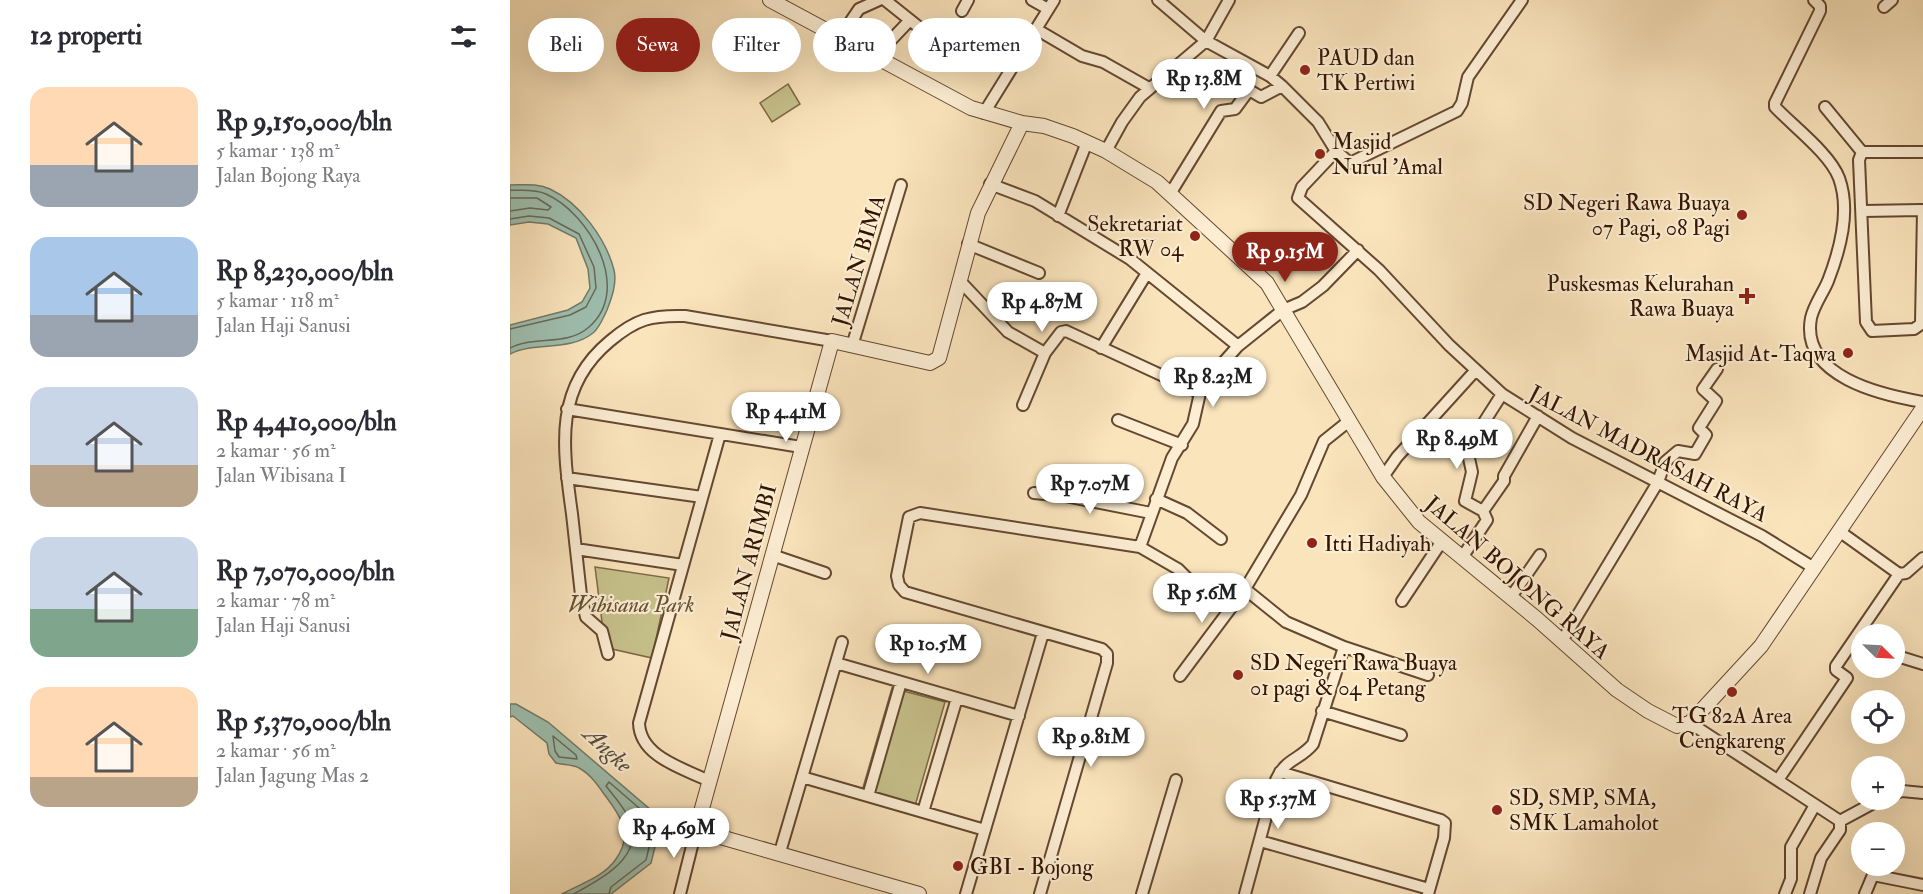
<!DOCTYPE html>
<html lang="id">
<meta charset="utf-8">
<style>
:root{--surface:#fff;--page:#f7f7f7;--text:#2b2b33;--muted:#7c7c81;--accent:#8f2418}
body{margin:0;font-family:"IM FELL Double Pica",serif;background:var(--page);color:var(--text);height:100vh;display:flex;flex-direction:column;font-size:22px;white-space:nowrap}
*{box-sizing:border-box;margin:0}
p{font-size:20px;color:var(--muted)}
.icon{flex:none;width:33px;height:33px;fill:none;stroke:currentColor;stroke-width:2;stroke-linecap:round;stroke-linejoin:round}
.map{position:relative;flex:1;overflow:hidden}
.side{display:flex;flex-direction:column;background:var(--surface);width:510px}
.side>*{flex:none}
.top-card{position:absolute;left:18px;top:18px;width:570px;height:54px;display:flex;gap:12px}
.needle{width:39px;rotate:114deg}
.tools{position:absolute;left:1341px;top:624px;display:grid;gap:12px}
.tools a{display:grid;place-items:center;width:54px;height:54px;border-radius:50%;background:var(--surface);box-shadow:0 6px 24px #0002;font-size:30px}
.price{position:absolute;translate:-50% -51px;padding:0 14px;border-radius:21px;background:#fff;color:#222;font-size:20px;line-height:39px;filter:drop-shadow(0 2px 3px #0008)}
.price::after{content:'';position:absolute;left:50%;top:36px;width:18px;height:14px;margin-left:-9px;background:inherit;clip-path:polygon(0 0,100% 0,50% 100%)}
.price.active{background:var(--accent);color:#fff}
ul{padding:0;list-style:none}
li{display:flex;align-items:center;gap:18px;height:150px;padding:0 30px}
li span{display:grid;place-items:center;flex:none;width:168px;height:120px;border-radius:18px;color:#555}
li>.icon{margin-inline-start:auto}
span .icon{width:72px;height:72px;fill:#fffc;stroke-width:1}
li b{font-size:26px}
h2{display:flex;justify-content:space-between;align-items:center;height:72px;padding:0 30px;font-size:26px}
.pill{padding:0 21px;border-radius:27px;background:var(--surface);box-shadow:0 6px 24px #0002;font-size:21px;line-height:54px}
.pill.active{background:var(--accent);color:#fff}
main{display:flex;flex:1;min-height:0}
.map>svg:first-child{display:block}
</style>
<main>
<section class="side">
<h2>12 properti<svg class="icon" aria-label="filters" viewBox="0 0 24 24"><path d="M4 7h16M4 17h16"/><circle cx="9" cy="7" r="2"/><circle cx="15" cy="17" r="2"/></svg></h2>
<ul>
<li><span style="background:linear-gradient(#ffd9b3 65%,#9aa5b1 0)"><svg class="icon" aria-label="home" viewBox="0 0 24 24"><path d="M3 11l9-7 9 7M6 9v11h12V9"/></svg></span><div><b>Rp 9,150,000/bln</b><p>5 kamar · 138 m²</p><p>Jalan Bojong Raya</p></div></li>
<li><span style="background:linear-gradient(#a9c7e8 65%,#9aa5b1 0)"><svg class="icon" aria-label="home" viewBox="0 0 24 24"><path d="M3 11l9-7 9 7M6 9v11h12V9"/></svg></span><div><b>Rp 8,230,000/bln</b><p>5 kamar · 118 m²</p><p>Jalan Haji Sanusi</p></div></li>
<li><span style="background:linear-gradient(#c9d6e8 65%,#b9a48a 0)"><svg class="icon" aria-label="home" viewBox="0 0 24 24"><path d="M3 11l9-7 9 7M6 9v11h12V9"/></svg></span><div><b>Rp 4,410,000/bln</b><p>2 kamar · 56 m²</p><p>Jalan Wibisana I</p></div></li>
<li><span style="background:linear-gradient(#c9d6e8 60%,#7fa58c 0)"><svg class="icon" aria-label="home" viewBox="0 0 24 24"><path d="M3 11l9-7 9 7M6 9v11h12V9"/></svg></span><div><b>Rp 7,070,000/bln</b><p>2 kamar · 78 m²</p><p>Jalan Haji Sanusi</p></div></li>
<li><span style="background:linear-gradient(#ffd9b3 75%,#b9a48a 0)"><svg class="icon" aria-label="home" viewBox="0 0 24 24"><path d="M3 11l9-7 9 7M6 9v11h12V9"/></svg></span><div><b>Rp 5,370,000/bln</b><p>2 kamar · 56 m²</p><p>Jalan Jagung Mas 2</p></div></li>
</ul>
</section>
<div class="map">
<svg width="1413" height="894" viewBox="0 0 1413 894">
<rect width="100%" height="100%" fill="#fae4bc"/>
<filter id="stains"><feTurbulence type="fractalNoise" baseFrequency=".00333" numOctaves="4"/><feColorMatrix values="0 0 0 0 .2 0 0 0 0 .09 0 0 0 0 .02 0 0 0 .5 -.17"/></filter>
<radialGradient id="worn" r=".72"><stop offset=".6" stop-color="#630" stop-opacity="0"/><stop offset="1" stop-color="#630" stop-opacity=".3"/></radialGradient>
<path fill="#c6c18b" stroke="#7c6a46" stroke-width="1.5" d="M278 84 290 104 262 122 250 103Z
M85 567 159 578 142 658 102 649 92 622Z
M382 688 435 702 405 806 352 791Z"/>
<path fill="#9ebfaf" stroke="#737b69" stroke-width="1.5" d="M0 185C14 185 28 183 40 189 70 203 96 239 104 270 107 283 102 297 97 310 93 318 90 327 83 333 59 352 26 341 0 354V325L58 310 72 302 80 288 78 269 66 238 38 224 19 222 0 225Z
M0 704H6L38 722 142 811 147 839 141 863 101 894H52C70 884 94 877 106 859 124 834 110 815 94 794 87 784 80 774 69 768 63 764 53 765 46 763L39 754 37 743 3 716 0 717Z"/>
<g fill="none" stroke-linecap="round" stroke-linejoin="round">
<path stroke="#686a58" stroke-width="1.5" d="M0 190C12 191 25 189 36 194 79 213 123 289 79 327 57 347 24 335 0 348
M0 198H27L41 207 38 210 20 208 0 211
M0 219 19 216 39 218 69 234 84 267 86 288 76 307 60 315 0 329
M43 736 66 755 67 759 49 757 45 751Z
M64 894C92 878 141 854 116 813 111 804 103 795 96 786L99 782 136 814 141 839 136 860 101 887 99 894"/>
<defs>
<path id="minor" d="M522 0 538 9
M648 0 696 41 760 76 772 86 808 122 826 151 840 163 947 111 952 103 958 77 1012 0
M1304 0 1310 6V11L1265 103V107C1284 127 1320 154 1329 178 1341 211 1330 250 1318 281 1313 293 1304 305 1301 318 1290 377 1372 395 1413 402
M1374 7 1382 0
M452 11 458 0
M400 20 421 37
M526 29 572 56 593 62 639 88
M330 37 349 9 369 0
M365 57 400 20 375 0
M760 76 789 33
M1315 107 1352 152H1413
M474 113 544 0
M596 151 612 122 630 97 696 41 719 0
M826 151 792 187 788 198 869 270 939 345 992 394 1062 438 1252 536 1304 568
M1352 152 1349 160 1356 322 1362 331 1404 329 1411 324 1413 210
M480 184 525 201 620 259 728 346
M660 194 711 111 725 109 739 90 751 97 772 86
M1353 211 1411 210
M548 216 577 142
M458 244 529 273
M450 281 498 332 535 353
M342 346 391 185
M591 348 637 273
M513 405 535 353 551 332 556 331 690 393
M57 409 291 447
M608 420 672 445
M873 477 887 457 965 371
M57 478 192 497
M524 493 555 496 641 513
M646 499 677 513 711 539
M973 511 994 481V476L1028 416
M630 547 668 569 694 595
M66 549 173 565
M262 555 315 573
M953 556 977 520 973 511 955 501 962 472 957 449 992 394
M1389 574 1396 573 1413 558
M1001 597 1030 555
M892 601 932 541
M1052 641 1148 482 1155 462 1168 451 1185 454 1196 435 1189 428 1206 401 1193 389 1207 369
M834 647 918 675
M98 654 92 631 76 617 71 595C68 568 65 541 62 514 53 448 43 388 100 341 126 319 141 315 175 316L322 341
M1384 655 1413 664
M326 663 509 716
M670 676 735 589
M812 711 891 735
M1180 723 1330 821
M770 772 931 820 935 823 934 838 918 894
M292 777 475 830
M1268 780 1337 678 1326 670V666L1389 574 1329 531
M199 781C173 768 130 757 129 723L210 434
M1384 794 1392 791 1413 793
M358 796 391 682
M413 812 447 698
M1330 821 1369 800
M750 841 919 889
M270 852 332 642
M170 894 186 830
M456 894 533 633
M530 894 597 663V654L592 649 395 592 389 585 387 576 399 517 410 513 630 547 662 458 683 424 690 393 695 383 728 346 773 310 792 302 813 286 848 250
M632 894 666 780
M735 894 766 780C776 758 790 760 803 744L834 647 776 622 735 589 791 495 814 441 839 421
M1275 894 1281 879V847L1305 805
M1300 894 1311 858 1330 830V821
M1355 894 1363 875 1413 885"/>
<path id="tertiary" d="M260 0 461 108 512 123 534 126 563 136 596 151 647 182 757 283 873 477 909 522 1027 619 1107 690 1138 711 1167 726 1180 723 1251 646 1413 408
M409 894 186 830 322 341 420 363 429 358 468 213 512 123"/>
</defs>
<use href="#minor" stroke="#644830" stroke-width="14"/>
<use href="#tertiary" stroke="#644830" stroke-width="16"/>
<use href="#minor" stroke="#fcedd3" stroke-width="10"/>
<use href="#tertiary" stroke="#fcedd3" stroke-width="14"/>
</g>
<g fill="#8f2418" stroke="#fcedd3" stroke-width="2">
<circle cx="795" cy="70" r="6"/>
<circle cx="810" cy="154" r="6"/>
<circle cx="1232" cy="215" r="6"/>
<circle cx="685" cy="236" r="6"/>
<path d="M1234 287h6v6h6v6h-6v6h-6v-6h-6v-6h6z"/>
<circle cx="1338" cy="353" r="6"/>
<circle cx="802" cy="543" r="6"/>
<circle cx="728" cy="675" r="6"/>
<circle cx="1222" cy="692" r="6"/>
<circle cx="987" cy="810" r="6"/>
<circle cx="448" cy="866" r="6"/>
</g>
<g text-anchor="middle" stroke-width="4.5" stroke-linejoin="round" paint-order="stroke">
<g font-size="22" fill="#321401" stroke="#fcedd3" text-anchor="start">
<text x="807" y="65">PAUD dan<tspan x="807" dy="25">TK Pertiwi</tspan></text>
<text x="822" y="149">Masjid<tspan x="822" dy="25">Nurul 'Amal</tspan></text>
<text x="1220" y="210" text-anchor="end">SD Negeri Rawa Buaya<tspan x="1220" dy="25">07 Pagi, 08 Pagi</tspan></text>
<text x="673" y="231" text-anchor="end">Sekretariat<tspan x="673" dy="25">RW 04</tspan></text>
<text x="1224" y="291" text-anchor="end">Puskesmas Kelurahan<tspan x="1224" dy="25">Rawa Buaya</tspan></text>
<text x="1326" y="361" text-anchor="end">Masjid At-Taqwa</text>
<text x="814" y="551">Itti Hadiyah</text>
<text x="740" y="670">SD Negeri Rawa Buaya<tspan x="740" dy="25">01 pagi &amp; 04 Petang</tspan></text>
<text x="1222" y="723" text-anchor="middle">TG 82A Area<tspan x="1222" dy="25">Cengkareng</tspan></text>
<text x="999" y="805">SD, SMP, SMA,<tspan x="999" dy="25">SMK Lamaholot</tspan></text>
<text x="460" y="874">GBI - Bojong</text>
</g>
<g font-size="22" fill="#321401" stroke="#fcedd3">
<text transform="translate(348 260) rotate(-73)" y="8">JALAN BIMA</text>
<text transform="translate(1139 453) rotate(28)" y="8">JALAN MADRASAH RAYA</text>
<text transform="translate(238 562) rotate(-75)" y="8">JALAN ARIMBI</text>
<text transform="translate(1008 577) rotate(41)" y="8">JALAN BOJONG RAYA</text>
</g>
<g font-size="22" font-style="italic" fill="#665131" stroke="#fcedd3">
<text x="121" y="612">Wibisana Park</text>
</g>
<g font-size="24" font-style="italic" fill="#58503e" stroke="#fcedd3">
<text transform="translate(98 749) rotate(43)" y="8">Angke</text>
</g>
</g>
<rect width="100%" height="100%" filter="url(#stains)"/>
<rect width="100%" height="100%" fill="url(#worn)"/>
</svg>
<div class="tools">
<a><svg class="needle" viewBox="-14 -14 28 28"><path d="M0-13l5 13h-10z" fill="#e53935"/><path d="M0 13l5-13h-10z" fill="#7c7c81"/></svg></a>
<a><svg class="icon" aria-label="locate" viewBox="0 0 24 24"><circle cx="12" cy="12" r="6"/><path d="M12 2v4M12 18v4M2 12h4M18 12h4"/></svg></a>
<a>+</a>
<a>−</a>
</div>
<b class="price" style="left:694px;top:110px">Rp 13.8M</b>
<b class="price active" style="left:775px;top:283px">Rp 9.15M</b>
<b class="price" style="left:532px;top:333px">Rp 4.87M</b>
<b class="price" style="left:703px;top:408px">Rp 8.23M</b>
<b class="price" style="left:276px;top:443px">Rp 4.41M</b>
<b class="price" style="left:947px;top:470px">Rp 8.49M</b>
<b class="price" style="left:580px;top:515px">Rp 7.07M</b>
<b class="price" style="left:692px;top:624px">Rp 5.6M</b>
<b class="price" style="left:418px;top:675px">Rp 10.5M</b>
<b class="price" style="left:581px;top:768px">Rp 9.81M</b>
<b class="price" style="left:768px;top:830px">Rp 5.37M</b>
<b class="price" style="left:164px;top:859px">Rp 4.69M</b>
<div class="top-card">
<a class="pill">Beli</a>
<a class="pill active">Sewa</a>
<a class="pill">Filter</a>
<a class="pill">Baru</a>
<a class="pill">Apartemen</a>
</div>
</div>
</main>
